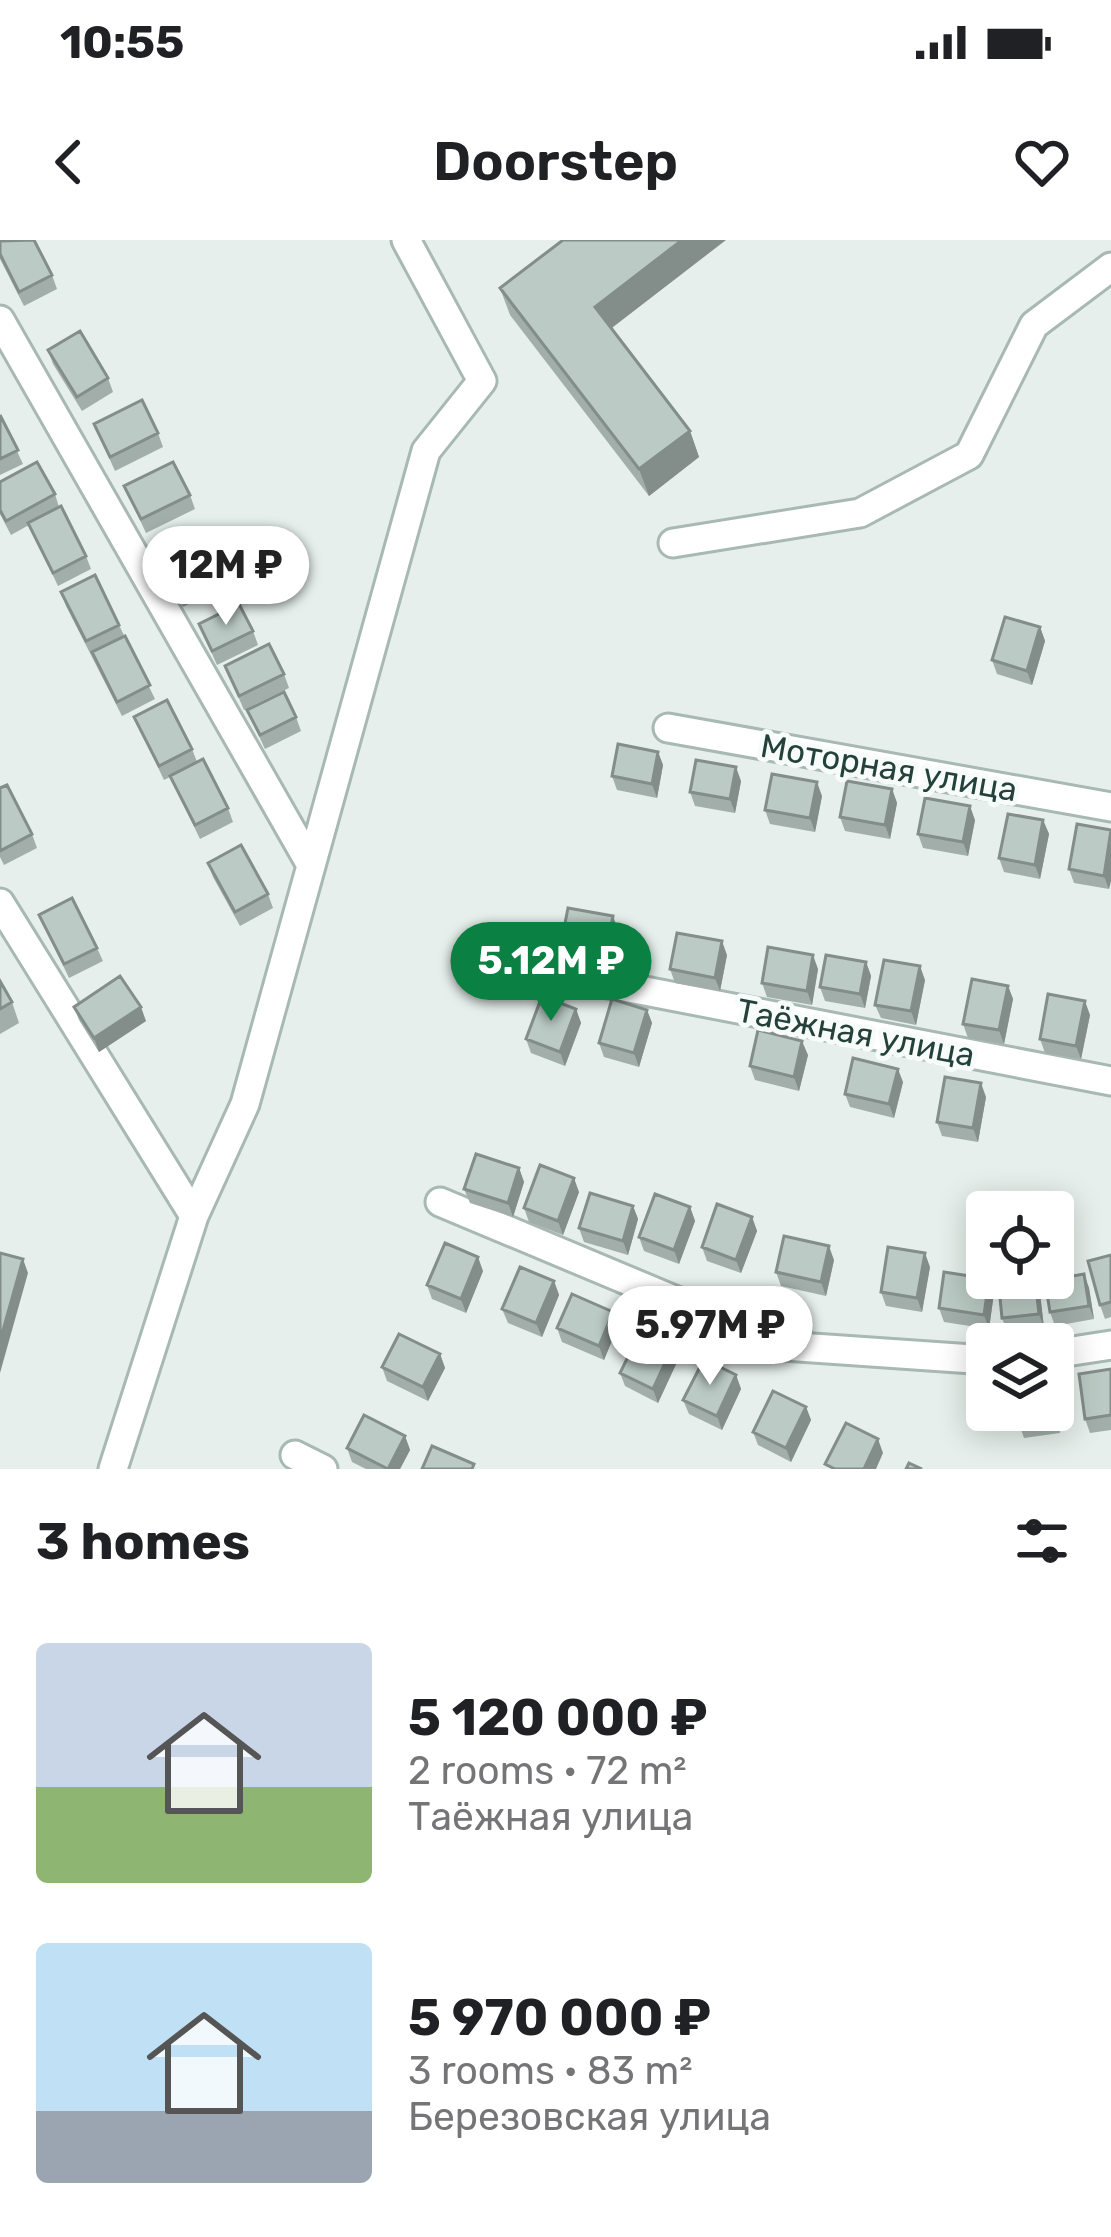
<!DOCTYPE html>
<meta charset="utf-8">
<style>
:root{--surface:#fff;--page:#f6f6f6;--text:#202124;--muted:#757577;--accent:#0b8043}
body{margin:0;font-family:Rubik,sans-serif;background:var(--page);color:var(--text);height:100vh;display:flex;flex-direction:column;font-size:45px;white-space:nowrap}
*{box-sizing:border-box;margin:0}
p{font-size:39px;color:var(--muted)}
.icon{flex:none;width:66px;height:66px;fill:none;stroke:currentColor;stroke-width:2;stroke-linecap:round;stroke-linejoin:round}
.map{position:relative;height:1229px;overflow:hidden}
.details{display:flex;flex-direction:column;background:var(--surface);flex:1}
.details>*{flex:none}
.tools{position:absolute;left:966px;top:951px;display:grid;gap:24px}
.tools a{display:grid;place-items:center;width:108px;height:108px;border-radius:12px;background:var(--surface);box-shadow:0 6px 30px #0003;font-size:60px}
.price{position:absolute;translate:-50% -102px;padding:0 27px;border-radius:42px;background:#fff;color:#222;font-size:39px;line-height:78px;filter:drop-shadow(0 3px 6px #0008)}
.price::after{content:'';position:absolute;left:50%;top:72px;width:36px;height:27px;margin-left:-18px;background:inherit;clip-path:polygon(0 0,100% 0,50% 100%)}
.price.active{background:var(--accent);color:#fff}
ul{padding:0;list-style:none}
li{display:flex;align-items:center;gap:36px;height:300px;padding:0 36px}
li span{display:grid;place-items:center;flex:none;width:336px;height:240px;border-radius:12px;color:#555}
li>.icon{margin-inline-start:auto}
span .icon{width:144px;height:144px;fill:#fffc;stroke-width:1}
li b{font-size:51px}
h2{display:flex;justify-content:space-between;align-items:center;height:144px;padding:0 36px;font-size:51px}
.status{display:flex;justify-content:space-between;align-items:center;height:84px;padding:0 60px;background:var(--surface);direction:ltr}
.status svg{height:33px;fill:currentColor}
header{display:flex;justify-content:space-between;align-items:center;height:156px;padding:0 36px;background:var(--surface);font-size:54px;font-weight:600}
.map>svg:first-child{display:block}
</style>
<div class="status"><b>10:55</b><svg viewBox="0 0 49 12"><path d="M0 12V9h3v3zM5 12V6h3v6zM10 12V3h3v9zM15 12V0h3v12zM26 1h20v11H26zM47 4h2v5h-2z"/></svg></div>
<header><svg class="icon" aria-label="back" viewBox="0 0 24 24"><path d="M15 5l-7 7 7 7"/></svg>Doorstep<svg class="icon" aria-label="heart" viewBox="0 0 24 24"><path d="M12 20l-8-8c-3-5 5-10 8-4 3-6 11-1 8 4z"/></svg></header>
<div class="map">
<svg width="1111" height="1229" viewBox="0 0 1111 1229">
<rect width="100%" height="100%" fill="#e6efeb"/>
<g fill="none" stroke-linecap="round" stroke-linejoin="round">
<defs>
<path id="minor" d="M0 80 311 625
M673 303 860 273 969 215 1034 85 1111 27
M668 488 1111 567
M0 663 194 976
M531 729 1111 841
M440 962 784 1106 987 1120
M1053 1114 1111 1105
M295 1215 323 1229
M113 1229 194 976 245 864 426 211 482 141 406 0"/>
</defs>
<use href="#minor" stroke="#a8b8b2" stroke-width="33"/>
<use href="#minor" stroke="#fff" stroke-width="27"/>
</g>
<path fill="#a1aea9" d="M0 1 52 35 57 49 24 66 0 19Z
M500 48 690 191 699 217 649 256 510 75Z
M48 110 108 138 113 152 82 171 53 124Z
M0 175 23 224 0 235Z
M94 184 158 193 163 207 115 231Z
M0 242 55 254 59 267 86 316 91 329 58 346 29 285 11 295 0 274Z
M124 246 190 255 195 269 146 293Z
M162 320 227 328 232 342 183 367Z
M61 352 119 385 155 459 122 476 66 366Z
M199 384 253 391 258 405 217 425Z
M1040 387 1045 401 1032 445 997 434 992 420Z
M225 426 284 434 289 448 244 470Z
M247 470 296 477 301 491 265 509Z
M134 477 192 509 197 522 228 568 233 582 200 599 170 537 164 540Z
M658 512 663 525 657 558 617 550 612 536Z
M741 541 735 573 695 566 690 552Z
M0 548 32 594 37 608 4 625 0 617Z
M892 549 897 563 890 599 845 591 840 577Z
M822 556 815 592 770 584 765 570Z
M975 580 968 616 923 608 918 594Z
M1043 580 1049 594 1040 639 1004 632 999 618Z
M1111 590 1109 649 1074 643 1069 629Z
M208 623 268 654 273 668 240 686 213 637Z
M39 675 97 708 103 721 69 738Z
M618 690 611 726 566 718 561 704Z
M727 715 720 751 675 743 670 729Z
M866 722 871 736 865 768 825 761 820 747Z
M818 729 812 765 767 757 762 743Z
M925 740 916 785 881 778 875 765Z
M0 741 12 762 19 783 0 794Z
M1008 746 1013 759 1004 804 968 798 963 784Z
M74 767 146 781 99 812 79 780Z
M576 769 581 783 565 826 531 813 526 799Z
M647 770 652 783 639 827 604 817 599 803Z
M1090 775 1081 819 1045 813 1040 799Z
M808 815 799 851 755 840 750 826Z
M903 842 894 878 850 867 845 854Z
M986 857 978 902 942 896 937 882Z
M519 928 524 942 513 977 470 963 464 949Z
M579 952 563 995 529 982 524 968Z
M633 966 638 979 628 1015 584 1002 579 988Z
M690 967 695 981 679 1024 644 1011 639 997Z
M752 977 757 991 741 1033 707 1021 702 1007Z
M1111 1015V1077L1105 1079 1100 1065Z
M834 1020 826 1056 781 1046 776 1032Z
M930 1027 922 1072 886 1066 881 1052Z
M483 1031 466 1073 432 1059 427 1045Z
M1084 1034 1089 1048 1094 1079 1055 1086 1050 1072Z
M998 1038H1038L1044 1088 1007 1092 1002 1078Z
M989 1039 994 1053 989 1089 944 1082 939 1068Z
M554 1041 559 1055 542 1097 508 1083 502 1069Z
M618 1086 604 1120 562 1102 557 1088Z
M672 1108 677 1122 658 1163 625 1146 620 1133Z
M440 1114 445 1128 428 1161 387 1141 382 1127Z
M1111 1129V1190L1090 1193 1085 1179Z
M736 1135 741 1149 722 1190 689 1174 683 1160Z
M1053 1145 1060 1193 1024 1198 1019 1184 1053 1170Z
M806 1167 811 1180 791 1222 758 1205 753 1192Z
M405 1196 410 1210 400 1229H366L352 1222 347 1208Z"/>
<path fill="#838d89" d="M682 0H726L604 94 595 67Z
M690 191 699 217 649 256 639 229Z
M1040 387 1045 401 1032 445 1027 431Z
M658 512 663 525 657 558 652 544Z
M736 527 741 541 735 573 730 559Z
M817 542 822 556 815 592 810 578Z
M892 549 897 563 890 599 885 585Z
M970 566 975 580 968 616 963 602Z
M1043 580 1049 594 1040 639 1035 625Z
M1111 600V641L1109 649 1104 636Z
M613 676 618 690 611 726 606 712Z
M722 701 727 715 720 751 715 738Z
M813 715 818 729 812 765 807 751Z
M866 722 871 736 865 768 860 754Z
M920 726 925 740 916 785 911 771Z
M1008 746 1013 759 1004 804 999 790Z
M1085 761 1090 775 1081 819 1076 806Z
M141 767 146 781 99 812 94 798Z
M576 769 581 783 565 826 560 812Z
M647 770 652 783 639 827 634 813Z
M802 801 808 815 799 851 794 837Z
M898 829 903 842 894 878 889 864Z
M981 843 986 857 978 902 973 888Z
M519 928 524 942 513 977 508 963Z
M574 938 579 952 563 995 558 981Z
M633 966 638 979 628 1015 623 1001Z
M690 967 695 981 679 1024 674 1010Z
M752 977 757 991 741 1033 736 1020Z
M829 1006 834 1020 826 1056 821 1042Z
M925 1013 930 1027 922 1072 917 1058Z
M478 1017 483 1031 466 1073 461 1059Z
M23 1019 28 1033 0 1133V1101Z
M1084 1034 1089 1048 1094 1079 1089 1066Z
M1035 1038H1038L1039 1043 1044 1088 1039 1074Z
M989 1039 994 1053 989 1089 984 1075Z
M554 1041 559 1055 542 1097 536 1083Z
M613 1072 618 1086 604 1120 599 1106Z
M672 1108 677 1122 658 1163 653 1149Z
M440 1114 445 1128 428 1161 423 1147Z
M736 1135 741 1149 722 1190 717 1176Z
M1053 1145 1054 1148 1060 1193 1055 1179Z
M806 1167 811 1180 791 1222 786 1208Z
M405 1196 410 1210 400 1229H388Z
M878 1199 883 1213 876 1229H864Z"/>
<path fill="#bbcac4" stroke="#838d89" stroke-width="3" d="M34 0 52 35 19 52 0 14V1Z
M563 0H682L595 67 690 191 639 229 500 48Z
M80 91 108 138 77 157 48 110Z
M142 160 158 193 110 217 94 184Z
M0 175 18 210 0 219Z
M37 222 55 254 6 281 0 270V242Z
M173 222 190 255 141 279 124 246Z
M61 266 86 316 53 333 28 283Z
M211 296 227 328 178 353 162 320Z
M95 335 119 385 86 401 61 352Z
M239 364 253 391 212 411 199 384Z
M1005 377 1040 387 1027 431 992 420Z
M125 396 150 445 117 462 92 412Z
M269 404 284 434 239 456 225 426Z
M284 452 296 477 260 495 247 470Z
M167 460 192 509 159 526 134 477Z
M618 504 658 512 652 544 612 536Z
M203 519 228 568 195 585 170 536Z
M696 520 736 527 730 559 690 552Z
M772 534 817 542 810 578 765 570Z
M847 541 892 549 885 585 840 577Z
M7 545 32 594 0 611V548Z
M925 558 970 566 963 602 918 594Z
M1008 574 1043 580 1035 625 999 618Z
M1077 584 1111 590 1104 636 1069 629Z
M241 605 268 654 235 672 208 623Z
M72 658 97 708 64 724 39 675Z
M568 668 613 676 606 712 561 704Z
M677 693 722 701 715 738 670 729Z
M768 707 813 715 807 751 762 743Z
M826 715 866 722 860 754 820 747Z
M884 720 920 726 911 771 875 765Z
M120 736 141 767 94 798 74 767Z
M972 739 1008 746 999 790 963 784Z
M0 741 12 762 0 769Z
M1048 754 1085 761 1076 806 1040 799Z
M542 756 576 769 560 812 526 799Z
M612 759 647 770 634 813 599 803Z
M758 790 802 801 794 837 750 826Z
M853 818 898 829 889 864 845 854Z
M945 837 981 843 973 888 937 882Z
M476 914 519 928 508 963 464 949Z
M540 925 574 938 558 981 524 968Z
M590 953 633 966 623 1001 579 988Z
M655 954 690 967 674 1010 639 997Z
M717 964 752 977 736 1020 702 1007Z
M784 996 829 1006 821 1042 776 1032Z
M445 1003 478 1017 461 1059 427 1045Z
M888 1007 925 1013 917 1058 881 1052Z
M0 1013 23 1019 0 1101Z
M1111 1015V1062L1100 1065 1088 1021Z
M520 1027 554 1041 536 1083 502 1069Z
M944 1032 989 1039 984 1075 939 1068Z
M1084 1034 1089 1066 1050 1072 1045 1041Z
M998 1038H1035L1039 1074 1002 1078Z
M572 1054 613 1072 599 1106 557 1088Z
M640 1092 672 1108 653 1149 620 1133Z
M399 1094 440 1114 423 1147 382 1127Z
M704 1119 736 1135 717 1176 683 1160Z
M1111 1129V1175L1085 1179 1079 1134Z
M773 1151 806 1167 786 1208 753 1192Z
M1053 1164 1055 1179 1019 1184 1017 1170H1053Z
M364 1175 405 1196 388 1229 347 1208Z
M846 1183 878 1199 864 1229H835L825 1224Z
M432 1206 474 1224 472 1229H422Z
M909 1223 922 1229H906Z"/>
<g text-anchor="middle" stroke-width="10" stroke-linejoin="round" paint-order="stroke">
<g font-size="33" fill="#24423a" stroke="#f7fbf9">
<text transform="translate(889 527) rotate(10)" y="12">Моторная улица</text>
<text transform="translate(856 792) rotate(11)" y="12">Таёжная улица</text>
</g>
</g>
</svg>
<div class="tools">
<a><svg class="icon" aria-label="locate" viewBox="0 0 24 24"><circle cx="12" cy="12" r="6"/><path d="M12 2v4M12 18v4M2 12h4M18 12h4"/></svg></a>
<a><svg class="icon" aria-label="layers" viewBox="0 0 24 24"><path d="M12 4l9 5-9 5-9-5zM3 14l9 5 9-5"/></svg></a>
</div>
<b class="price" style="left:226px;top:388px">12M ₽</b>
<b class="price active" style="left:551px;top:784px">5.12M ₽</b>
<b class="price" style="left:710px;top:1148px">5.97M ₽</b>
</div>
<section class="details">
<h2>3 homes<svg class="icon" aria-label="filters" viewBox="0 0 24 24"><path d="M4 7h16M4 17h16"/><circle cx="9" cy="7" r="2"/><circle cx="15" cy="17" r="2"/></svg></h2>
<ul>
<li><span style="background:linear-gradient(#c9d6e8 60%,#8fb573 0)"><svg class="icon" aria-label="home" viewBox="0 0 24 24"><path d="M3 11l9-7 9 7M6 9v11h12V9"/></svg></span><div><b>5 120 000 ₽</b><p>2 rooms · 72 m²</p><p>Таёжная улица</p></div></li>
<li><span style="background:linear-gradient(#bfe0f5 70%,#9aa5b1 0)"><svg class="icon" aria-label="home" viewBox="0 0 24 24"><path d="M3 11l9-7 9 7M6 9v11h12V9"/></svg></span><div><b>5 970 000 ₽</b><p>3 rooms · 83 m²</p><p>Березовская улица</p></div></li>
</ul>
</section>
